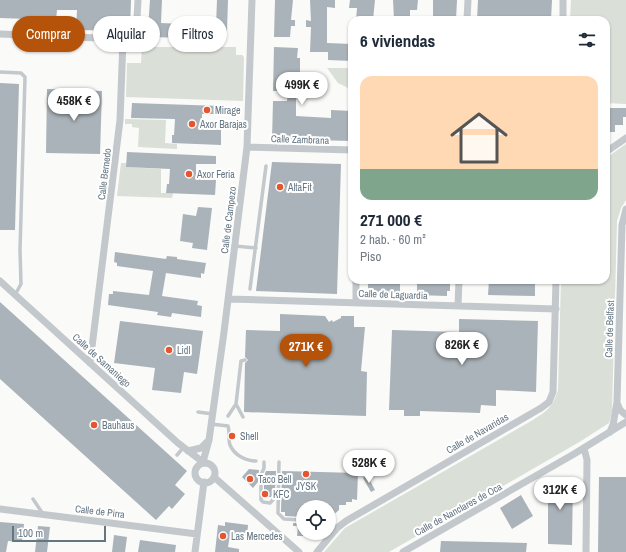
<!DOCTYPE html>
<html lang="es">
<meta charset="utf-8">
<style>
:root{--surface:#fff;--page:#f2f2f3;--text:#1f2937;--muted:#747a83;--accent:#b45309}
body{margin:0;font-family:"Archivo Narrow",sans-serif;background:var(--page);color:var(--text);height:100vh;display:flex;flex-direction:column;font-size:15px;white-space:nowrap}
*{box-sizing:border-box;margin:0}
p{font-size:13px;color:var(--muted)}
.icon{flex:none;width:22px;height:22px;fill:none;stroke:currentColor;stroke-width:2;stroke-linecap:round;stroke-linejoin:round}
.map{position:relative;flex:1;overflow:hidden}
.drawer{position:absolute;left:348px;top:16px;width:262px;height:268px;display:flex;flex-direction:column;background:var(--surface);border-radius:12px;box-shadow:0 1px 3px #0004}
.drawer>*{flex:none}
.top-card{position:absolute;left:12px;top:16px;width:276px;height:36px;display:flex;gap:8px}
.tools{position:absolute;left:296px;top:500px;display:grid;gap:8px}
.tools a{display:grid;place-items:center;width:40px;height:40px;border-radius:50%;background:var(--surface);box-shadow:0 1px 3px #0004;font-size:20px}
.scale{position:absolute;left:12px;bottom:10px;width:94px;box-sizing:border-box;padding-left:4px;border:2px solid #657683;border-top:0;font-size:11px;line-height:14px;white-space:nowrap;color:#657683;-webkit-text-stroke:3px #fff;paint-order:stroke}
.price{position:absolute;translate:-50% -34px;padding:0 9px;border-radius:14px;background:#fff;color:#222;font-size:13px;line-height:26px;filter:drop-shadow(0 1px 2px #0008)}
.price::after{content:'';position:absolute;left:50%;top:24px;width:12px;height:9px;margin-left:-6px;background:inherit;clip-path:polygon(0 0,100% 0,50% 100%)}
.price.on{background:var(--accent);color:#fff}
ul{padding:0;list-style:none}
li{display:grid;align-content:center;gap:8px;height:212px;padding:0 12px}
li span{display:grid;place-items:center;height:124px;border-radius:12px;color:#555}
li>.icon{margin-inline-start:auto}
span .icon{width:72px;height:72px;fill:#fffc;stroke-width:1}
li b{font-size:17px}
h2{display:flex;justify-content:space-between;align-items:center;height:48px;padding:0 12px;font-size:17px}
.tag{padding:0 14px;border-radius:18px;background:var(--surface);box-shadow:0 1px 3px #0004;font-size:14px;line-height:36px}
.tag.on{background:var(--accent);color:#fff}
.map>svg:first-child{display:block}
</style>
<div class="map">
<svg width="626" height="552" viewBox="0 0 626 552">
<rect width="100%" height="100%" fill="#fafaf8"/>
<path fill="#dadfd7" d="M571 0H626V104L606 103V20H570Z
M142 47H236V55H242L244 57 243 101 126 97 127 63H141Z
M327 68H352V90L338 83Z
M125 119 166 120 165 143 177 144V149L138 147 139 128 132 127V124H125Z
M626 144V200L621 208 617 221 612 411 609 423 581 441 389 552H324L345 528 533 420C547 411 553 407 558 390L561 280H606V158Z
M121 163H126V167L161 169V193H173L172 198 117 196Z"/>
<path fill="#aab3b9" d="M0 0H131L130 31 76 30 77 10H57L56 20 0 18Z
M150 0H162L161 23 184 24 183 38 152 37V30L148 29Z
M217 0H228L227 31H224L223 38H193V23L216 24Z
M275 0H293L291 20H295V26H291L290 37H274Z
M310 0H335V8L327 7V43L352 44V61L328 60V52H310L311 27H306V20L311 21Z
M350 0H375L373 20H356L357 8H349Z
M393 0H418L417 10H410V20H394Z
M433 0H457L456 20H433Z
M478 0H552L551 20H477Z
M274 47 298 48 297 58H300V95H296V116L331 118V110L352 111V141L272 139 273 101H287L288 91H273Z
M0 83 19 84 15 230H0Z
M47 89 102 91 100 154 46 153Z
M132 103 221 106 220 114H202V129L221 130V145L172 143V135H174L175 119 131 118Z
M606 108H626V117H623V125H615V132H606Z
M127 152 216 156V164H196V179L216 180 215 195 166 193 167 184H169L170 169 126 167Z
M272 162 341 164 337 294 256 291Z
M198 207 212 208 207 250 192 248 193 243 180 241 183 214 196 216Z
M115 252 166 259 167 256 177 257V259L206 263 204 274 201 273V278L166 273 162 296 198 301 197 305 202 306 201 317 172 313 171 317 157 315 158 312 108 305 109 294H113V291L149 295 153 271 117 266V263L114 262Z
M368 280H400V294L371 293V289H368Z
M436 280H450V291H447V296L417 295V282L435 283Z
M489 280H535V296L488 295Z
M0 302 187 471 175 485 185 494 172 509 169 506 156 520 0 379Z
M280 314 325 316 329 322 332 320 333 322 341 318V316H354V327H365L361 371 367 372 366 416 244 412 245 363 248 360 245 357 246 330 280 331Z
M459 319 538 321 536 392 496 390V406L481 405 480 413 420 411V416H404V410H389L392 330 459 332Z
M120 321 203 331 197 374 184 372 181 393 152 390 155 368 114 363Z
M249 469 259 470 258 482 253 488 242 477Z
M266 471H276L275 492 271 497H264V476Z
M282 471 358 473 357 500 352 499V502H346V505H339V510L330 518 329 507H303V517L285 516V512H281Z
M367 475 375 490 371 492 363 478Z
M599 477H626V552H598Z
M548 478 573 479 572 545 548 544Z
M521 495 533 516 512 529 500 508Z
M0 522 24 524 22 542 8 541 6 552H0Z
M225 522 248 525 247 537 230 535 228 547 239 549V552H215L218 525 225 526Z
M293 523H303V536H297L298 526H293Z
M38 526 50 527 47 552H35Z
M114 535 127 537 125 552H112Z
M140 540 176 545 175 552H138Z
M441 541 527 543 526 552H440Z"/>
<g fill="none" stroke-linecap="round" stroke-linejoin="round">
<path stroke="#c3c8cc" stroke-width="3.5" d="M0 72 21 73 25 77 20 250 21 284 15 295
M235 246 256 248
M250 289 266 166
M236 404 243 417
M198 412 213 414
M228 416 236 404 241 361 245 360
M211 424 228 426C230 432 228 439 230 445 234 455 246 461 256 461
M177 455 183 448
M264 462V468L261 475V500L263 502 270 503 278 494
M279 462 278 513 284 519 303 520
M33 499 43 514
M329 521 337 528"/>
<path stroke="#c3c8cc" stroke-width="7" d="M467 20 468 0
M563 20V0
M0 34 123 39
M247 147 352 150
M606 152 626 138
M0 281 178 443 204 463
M229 299 556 309
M356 303V280
M458 306 459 280
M90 363 120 120 123 39H133L136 37 138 0
M617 403 620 410 626 415
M610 432 613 425 617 402 622 225 626 209
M584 448 587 460 586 552
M188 451 201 448 209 440
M204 463V458L209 440 224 332 247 147 252 0
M195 473a10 10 0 1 1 20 0a10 10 0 1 1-20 0Z
M214 477 299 552
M0 509 197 534
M195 552 204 482
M317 552 337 528 346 521 541 408 549 402 553 392 556 280
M403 552 574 454 626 422"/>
</g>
<g fill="#e4572e" stroke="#fff" stroke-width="1.5">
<circle cx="207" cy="110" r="4"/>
<circle cx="192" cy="124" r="4"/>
<circle cx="189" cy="174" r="4"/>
<circle cx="280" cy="187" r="4"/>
<circle cx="169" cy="350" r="4"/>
<circle cx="94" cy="425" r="4"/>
<circle cx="232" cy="436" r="4"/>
<circle cx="306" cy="474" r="4"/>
<circle cx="250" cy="479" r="4"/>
<circle cx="265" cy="494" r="4"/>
<circle cx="223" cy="536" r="4"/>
</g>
<g text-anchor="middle" stroke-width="4" stroke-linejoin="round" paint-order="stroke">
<g font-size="10" fill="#657683" stroke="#fff" text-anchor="start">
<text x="215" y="114">Mirage</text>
<text x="200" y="128">Axor Barajas</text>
<text x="197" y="178">Axor Feria</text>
<text x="288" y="191">AltaFit</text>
<text x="177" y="354">Lidl</text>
<text x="102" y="429">Bauhaus</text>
<text x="240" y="440">Shell</text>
<text x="258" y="483">Taco Bell</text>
<text x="306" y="490" text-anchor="middle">JYSK</text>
<text x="273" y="498">KFC</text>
<text x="231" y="540">Las Mercedes</text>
</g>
<g font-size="10" fill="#657683" stroke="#fff">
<text transform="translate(300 139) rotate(2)" y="4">Calle Zambrana</text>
<text transform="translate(104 174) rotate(-83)" y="4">Calle Bernedo</text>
<text transform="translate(228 220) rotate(-83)" y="4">Calle de Campezo</text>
<text transform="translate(393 294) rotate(2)" y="4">Calle de Laguardia</text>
<text transform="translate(609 329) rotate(-88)" y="4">Calle de Belfast</text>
<text transform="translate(102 360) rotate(42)" y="4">Calle de Samaniego</text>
<text transform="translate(477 433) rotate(-30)" y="4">Calle de Navaridas</text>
<text transform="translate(458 509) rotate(-29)" y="4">Calle de Nanclares de Oca</text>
<text transform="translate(100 511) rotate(7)" y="4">Calle de Pirra</text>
</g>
</g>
</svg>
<div class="tools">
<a><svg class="icon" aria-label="locate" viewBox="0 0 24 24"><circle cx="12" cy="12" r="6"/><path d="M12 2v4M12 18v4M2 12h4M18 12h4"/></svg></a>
</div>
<div class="scale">100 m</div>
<b class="price" style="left:302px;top:106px">499K €</b>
<b class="price" style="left:74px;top:122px">458K €</b>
<b class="price" style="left:462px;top:366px">826K €</b>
<b class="price on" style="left:306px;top:368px">271K €</b>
<b class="price" style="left:369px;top:484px">528K €</b>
<b class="price" style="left:560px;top:511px">312K €</b>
<div class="top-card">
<a class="tag on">Comprar</a>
<a class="tag">Alquilar</a>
<a class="tag">Filtros</a>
</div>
<section class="drawer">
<h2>6 viviendas<svg class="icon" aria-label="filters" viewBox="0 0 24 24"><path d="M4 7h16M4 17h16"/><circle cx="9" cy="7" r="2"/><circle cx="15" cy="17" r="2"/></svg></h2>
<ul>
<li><span style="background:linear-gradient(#ffd9b3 75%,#7fa58c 0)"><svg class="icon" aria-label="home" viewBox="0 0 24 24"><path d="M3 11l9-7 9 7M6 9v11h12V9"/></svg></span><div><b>271 000 €</b><p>2 hab. · 60 m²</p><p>Piso</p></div></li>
</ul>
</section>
</div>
